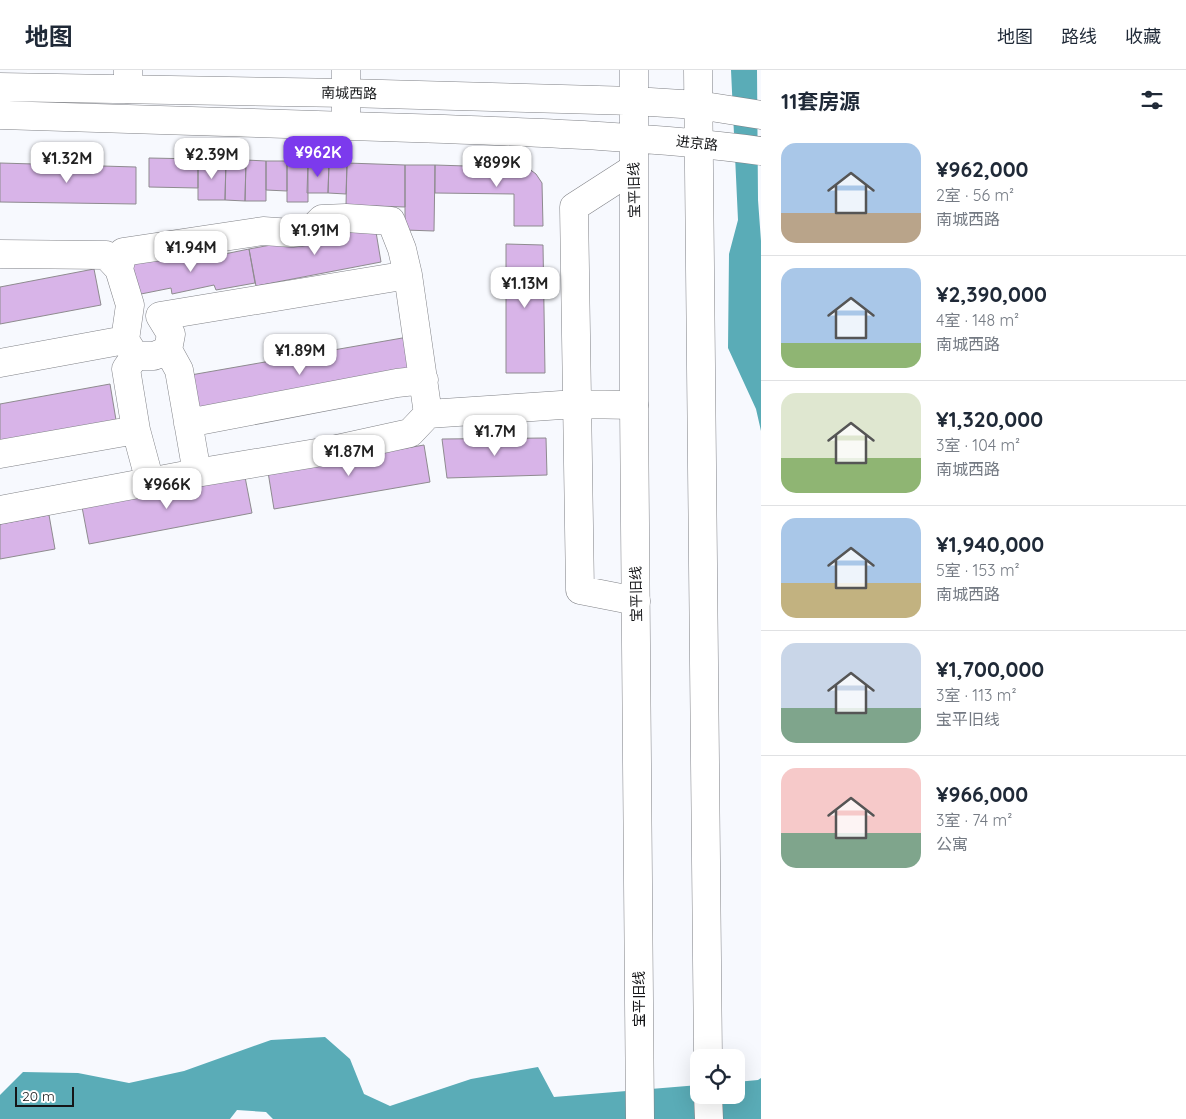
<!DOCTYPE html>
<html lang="zh">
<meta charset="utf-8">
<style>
:root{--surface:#fff;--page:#f2f2f3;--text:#1f2937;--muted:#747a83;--line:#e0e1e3;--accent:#7c3aed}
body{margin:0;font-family:Quicksand,"Noto Sans SC",sans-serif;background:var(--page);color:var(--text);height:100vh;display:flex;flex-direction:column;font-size:19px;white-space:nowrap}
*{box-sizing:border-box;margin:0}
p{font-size:16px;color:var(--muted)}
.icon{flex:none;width:28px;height:28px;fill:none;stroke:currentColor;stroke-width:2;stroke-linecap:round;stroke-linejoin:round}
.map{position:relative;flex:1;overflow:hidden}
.drawer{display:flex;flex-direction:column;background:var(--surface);width:425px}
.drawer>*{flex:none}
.fabs{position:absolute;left:690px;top:979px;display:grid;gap:10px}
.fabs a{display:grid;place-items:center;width:55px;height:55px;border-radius:10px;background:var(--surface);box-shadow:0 5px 20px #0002;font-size:25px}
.scale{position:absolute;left:15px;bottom:12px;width:59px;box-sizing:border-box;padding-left:5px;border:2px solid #151618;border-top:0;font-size:14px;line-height:18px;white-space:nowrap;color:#151618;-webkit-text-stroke:4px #fff;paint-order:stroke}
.price{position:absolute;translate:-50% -42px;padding:0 11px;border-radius:10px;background:#fff;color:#222;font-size:16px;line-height:32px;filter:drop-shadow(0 1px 2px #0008)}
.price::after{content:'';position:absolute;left:50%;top:30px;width:15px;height:11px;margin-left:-8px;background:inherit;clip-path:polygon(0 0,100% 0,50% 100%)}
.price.current{background:var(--accent);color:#fff}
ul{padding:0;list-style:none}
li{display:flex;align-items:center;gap:15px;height:125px;padding:0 20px}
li+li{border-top:1px solid var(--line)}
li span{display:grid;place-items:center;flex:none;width:140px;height:100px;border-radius:15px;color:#555}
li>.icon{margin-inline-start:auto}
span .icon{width:60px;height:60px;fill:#fffc;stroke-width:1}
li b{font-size:21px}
h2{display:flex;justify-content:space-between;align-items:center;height:60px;padding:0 20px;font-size:21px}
header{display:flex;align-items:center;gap:30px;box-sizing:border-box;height:70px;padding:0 25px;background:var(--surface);border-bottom:1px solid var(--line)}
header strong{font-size:24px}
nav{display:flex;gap:28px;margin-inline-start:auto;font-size:18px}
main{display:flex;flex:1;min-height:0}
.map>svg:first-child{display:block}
</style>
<header>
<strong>地图</strong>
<nav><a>地图</a><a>路线</a><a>收藏</a></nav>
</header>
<main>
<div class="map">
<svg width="761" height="1049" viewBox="0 0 761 1049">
<rect width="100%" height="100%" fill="#f7f9fe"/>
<path fill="#5aacb7" d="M731 0H757L758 130 761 171V361L756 339 728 278 729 184 738 150Z
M325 967 350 989 364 1024 390 1036 471 1009 538 997 554 1027 699 1015V1025H736V1012L758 1010 761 1008V1049H273L266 1042 237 1040 230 1049H0V1025L23 1002 78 1003 129 1013 184 1001 271 970Z"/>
<path fill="#d8b4e8" stroke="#8e8b8f" d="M149 88 198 89V118L149 117Z
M198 89 226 90 225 130H198Z
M226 90H246L245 131 225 130Z
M246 90 266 91V131H245Z
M266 91H287V121L266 120Z
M287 91 308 92V132H287Z
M308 92 329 93 328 123H307Z
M0 93 136 97V134L0 132Z
M329 93H347L346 124 328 123Z
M347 93 405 95V137L346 135Z
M405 95H435L434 161 405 160Z
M435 95 528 98 536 104 542 113 543 156H514V124L435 123Z
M375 156 381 192 256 216 249 179Z
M506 174 543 175 545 303H506Z
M249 179 255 213 216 220 214 215 172 224 171 218 131 226 125 193 163 187 165 192 205 183V188Z
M94 199 101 235 0 254V217Z
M408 267 414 305 192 344 185 306Z
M110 314 116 350 0 372V334Z
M546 368 547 405 447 408 442 369Z
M424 375 430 412 274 439 268 402Z
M245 407 252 443 89 474 82 437Z
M49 445 55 479 0 489V454Z"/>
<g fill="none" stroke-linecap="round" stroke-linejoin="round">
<defs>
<path id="minor" d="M346 0V55
M128 19V0
M633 99 574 137 580 520 636 531
M0 184 106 185 119 199 130 235 125 270
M135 286 126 299 136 360 150 412
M0 293 125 270 135 286H154L168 280
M428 344 576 334 634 335
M188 353 397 313 424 310
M0 384 136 360
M197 403 179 300 168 280 171 264 160 246 408 205
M0 440 202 402 328 381 410 363 428 344 408 205 402 179 391 151 346 148 322 149 310 161 292 163 263 161 123 182 119 199"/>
<path id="major" d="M634 0V335L640 1049
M698 0 708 988
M0 17 346 23 634 31 698 35 761 45
M0 45C148 49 296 53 444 59 550 63 656 67 761 81
M708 1025 709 1049"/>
</defs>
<use href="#minor" stroke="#808287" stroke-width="29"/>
<use href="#major" stroke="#808287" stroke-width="29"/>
<use href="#minor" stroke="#fff" stroke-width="28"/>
<use href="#major" stroke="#fff" stroke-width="28"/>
</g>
<g text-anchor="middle" stroke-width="4.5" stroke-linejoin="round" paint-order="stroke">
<g font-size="14" fill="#151618" stroke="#fff">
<text transform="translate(349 23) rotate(1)" y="5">南城西路</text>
<text transform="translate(697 73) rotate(6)" y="5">进京路</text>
<text transform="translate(634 120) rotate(-91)" y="5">宝平旧线</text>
<text transform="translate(636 524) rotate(-91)" y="5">宝平旧线</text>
<text transform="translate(639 929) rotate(-90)" y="5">宝平旧线</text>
</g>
</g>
</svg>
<div class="fabs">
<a><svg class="icon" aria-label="locate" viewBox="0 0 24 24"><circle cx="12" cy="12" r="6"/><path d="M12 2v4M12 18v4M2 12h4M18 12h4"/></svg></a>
</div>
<div class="scale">20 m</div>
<b class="price current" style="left:318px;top:108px">¥962K</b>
<b class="price" style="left:212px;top:110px">¥2.39M</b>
<b class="price" style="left:67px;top:114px">¥1.32M</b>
<b class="price" style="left:497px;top:118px">¥899K</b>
<b class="price" style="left:315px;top:186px">¥1.91M</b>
<b class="price" style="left:191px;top:203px">¥1.94M</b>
<b class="price" style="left:525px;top:239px">¥1.13M</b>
<b class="price" style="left:300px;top:306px">¥1.89M</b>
<b class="price" style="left:495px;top:387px">¥1.7M</b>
<b class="price" style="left:349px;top:407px">¥1.87M</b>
<b class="price" style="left:167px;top:440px">¥966K</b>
</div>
<section class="drawer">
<h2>11套房源<svg class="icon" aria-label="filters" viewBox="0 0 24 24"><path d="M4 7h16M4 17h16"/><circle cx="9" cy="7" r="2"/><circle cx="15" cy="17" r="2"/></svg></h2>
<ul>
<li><span style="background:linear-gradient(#a9c7e8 70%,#b9a48a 0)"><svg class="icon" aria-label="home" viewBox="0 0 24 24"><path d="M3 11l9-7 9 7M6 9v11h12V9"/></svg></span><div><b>¥962,000</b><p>2室 · 56 m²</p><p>南城西路</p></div></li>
<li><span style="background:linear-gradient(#a9c7e8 75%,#8fb573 0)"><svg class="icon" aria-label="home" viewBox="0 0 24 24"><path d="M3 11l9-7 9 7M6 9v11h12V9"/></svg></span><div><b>¥2,390,000</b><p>4室 · 148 m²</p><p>南城西路</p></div></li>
<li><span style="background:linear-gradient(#dfe7d0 65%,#8fb573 0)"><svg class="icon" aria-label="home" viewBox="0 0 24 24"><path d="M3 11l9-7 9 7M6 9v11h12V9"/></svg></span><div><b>¥1,320,000</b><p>3室 · 104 m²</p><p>南城西路</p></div></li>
<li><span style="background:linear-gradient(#a9c7e8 65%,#c2b280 0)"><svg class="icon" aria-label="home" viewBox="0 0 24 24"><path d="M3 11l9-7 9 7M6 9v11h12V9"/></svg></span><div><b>¥1,940,000</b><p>5室 · 153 m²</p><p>南城西路</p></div></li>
<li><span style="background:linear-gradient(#c9d6e8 65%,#7fa58c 0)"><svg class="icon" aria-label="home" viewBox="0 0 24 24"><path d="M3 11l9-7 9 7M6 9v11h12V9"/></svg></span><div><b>¥1,700,000</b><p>3室 · 113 m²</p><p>宝平旧线</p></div></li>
<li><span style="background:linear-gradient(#f6c9c9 65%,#7fa58c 0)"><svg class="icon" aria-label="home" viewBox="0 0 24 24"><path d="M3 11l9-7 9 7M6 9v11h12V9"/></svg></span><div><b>¥966,000</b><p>3室 · 74 m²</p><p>公寓</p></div></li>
</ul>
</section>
</main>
